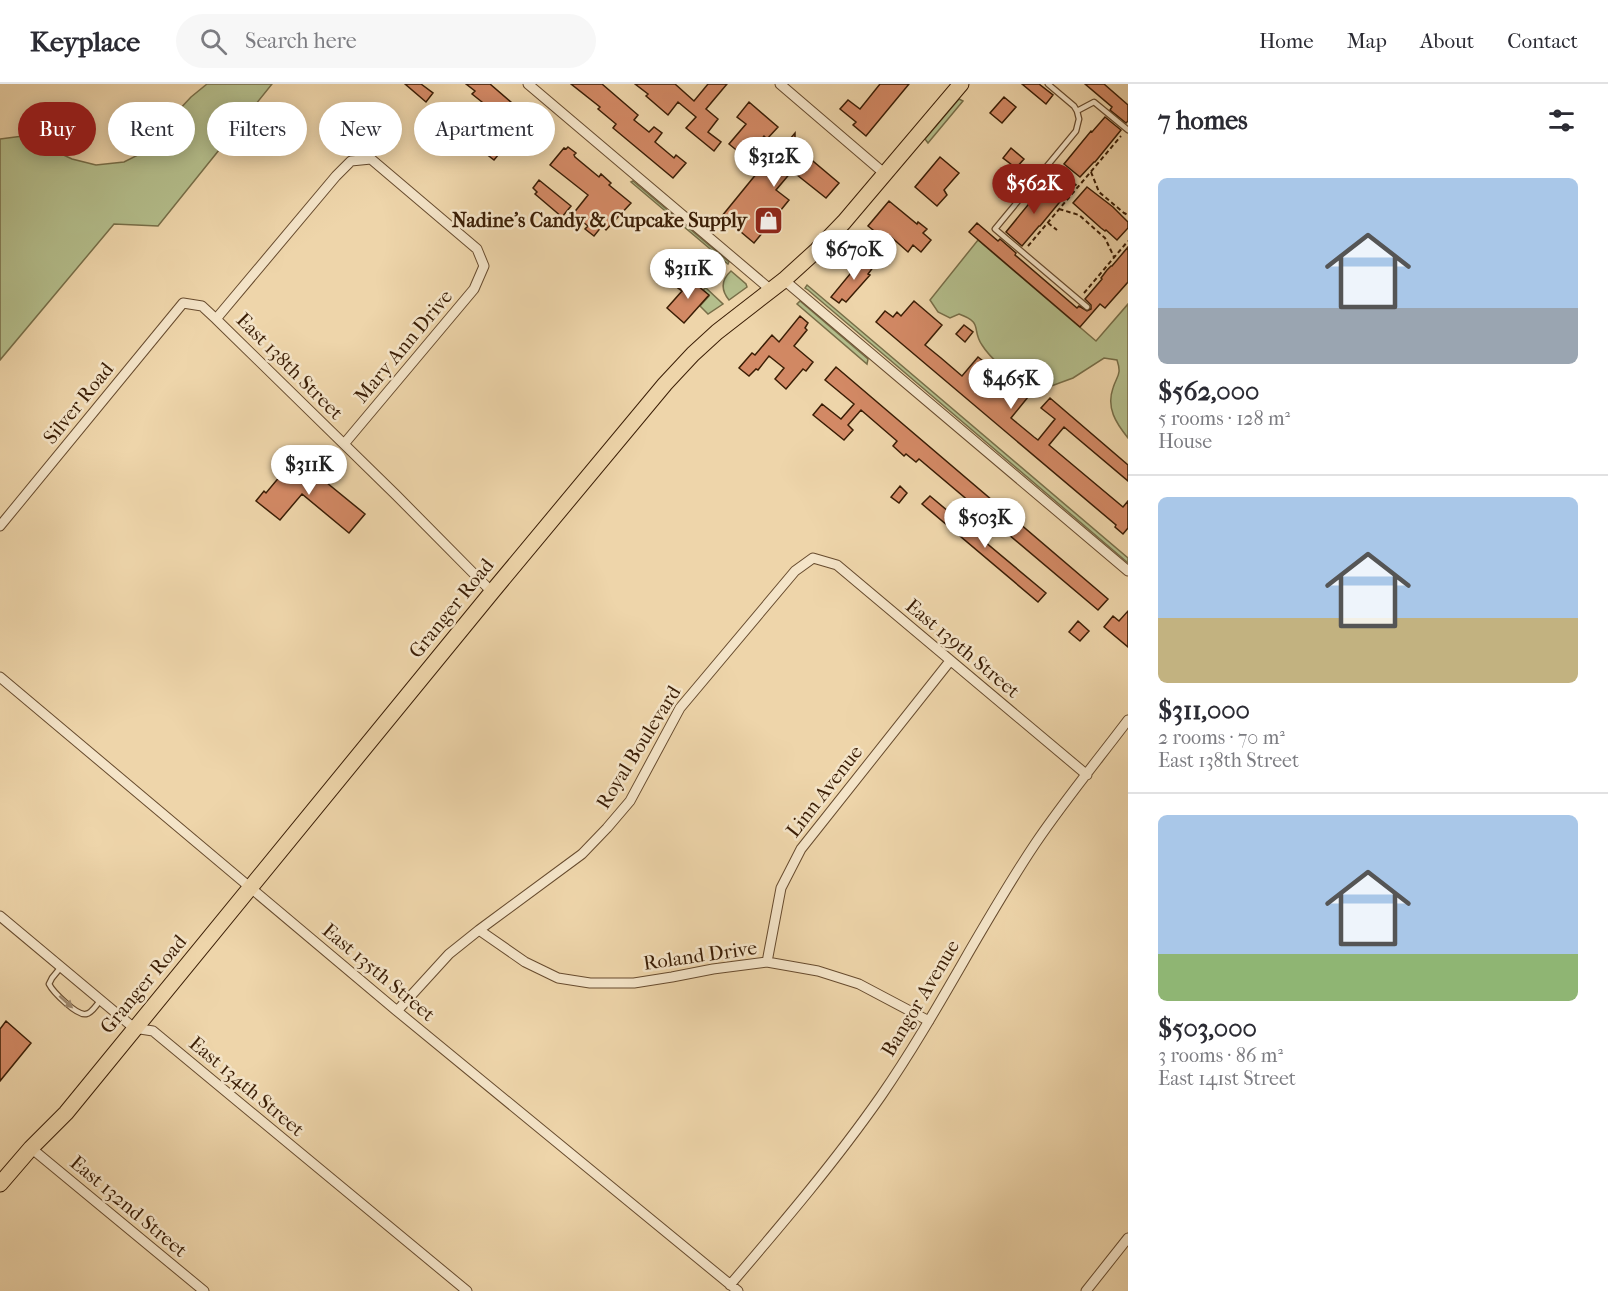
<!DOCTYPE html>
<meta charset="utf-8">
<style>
:root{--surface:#fff;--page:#f7f7f7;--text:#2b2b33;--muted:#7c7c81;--line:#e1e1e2;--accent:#8f2418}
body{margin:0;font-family:"IM FELL French Canon",serif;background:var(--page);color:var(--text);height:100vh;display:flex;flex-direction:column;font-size:22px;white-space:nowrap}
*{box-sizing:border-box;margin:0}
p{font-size:20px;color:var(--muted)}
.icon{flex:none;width:33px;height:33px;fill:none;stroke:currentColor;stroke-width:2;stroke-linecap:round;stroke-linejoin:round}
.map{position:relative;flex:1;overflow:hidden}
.side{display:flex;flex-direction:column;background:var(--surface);width:480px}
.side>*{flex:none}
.top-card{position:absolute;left:18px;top:18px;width:570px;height:54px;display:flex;gap:12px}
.price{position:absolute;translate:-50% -51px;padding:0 14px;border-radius:21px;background:#fff;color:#222;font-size:20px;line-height:39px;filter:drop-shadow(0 2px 3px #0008)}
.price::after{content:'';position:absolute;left:50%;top:36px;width:18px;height:14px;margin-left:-9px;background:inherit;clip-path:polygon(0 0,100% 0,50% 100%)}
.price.selected{background:var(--accent);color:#fff}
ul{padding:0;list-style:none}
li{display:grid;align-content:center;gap:12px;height:318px;padding:0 30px}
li+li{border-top:2px solid var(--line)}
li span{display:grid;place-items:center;height:186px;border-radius:9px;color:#555}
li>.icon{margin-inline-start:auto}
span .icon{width:108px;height:108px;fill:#fffc;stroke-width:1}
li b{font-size:26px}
h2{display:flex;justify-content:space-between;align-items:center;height:72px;padding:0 30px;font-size:26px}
.chip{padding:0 21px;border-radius:27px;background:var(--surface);box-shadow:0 3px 15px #0003;font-size:21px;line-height:54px}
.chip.selected{background:var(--accent);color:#fff}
header{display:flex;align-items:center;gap:36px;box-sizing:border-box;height:84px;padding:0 30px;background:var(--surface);border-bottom:2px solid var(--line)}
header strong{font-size:28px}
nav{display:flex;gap:33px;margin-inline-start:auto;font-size:21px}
.search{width:420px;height:54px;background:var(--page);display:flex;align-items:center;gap:15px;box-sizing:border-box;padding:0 21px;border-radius:33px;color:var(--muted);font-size:22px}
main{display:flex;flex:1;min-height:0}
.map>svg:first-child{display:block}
</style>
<header>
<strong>Keyplace</strong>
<div class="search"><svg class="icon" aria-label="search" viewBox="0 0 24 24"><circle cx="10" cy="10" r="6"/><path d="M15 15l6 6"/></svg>Search here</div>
<nav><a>Home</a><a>Map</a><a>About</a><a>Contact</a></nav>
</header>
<main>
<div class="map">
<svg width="1128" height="1207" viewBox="0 0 1128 1207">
<rect width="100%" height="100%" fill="#eed5aa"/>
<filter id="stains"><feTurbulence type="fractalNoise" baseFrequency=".00333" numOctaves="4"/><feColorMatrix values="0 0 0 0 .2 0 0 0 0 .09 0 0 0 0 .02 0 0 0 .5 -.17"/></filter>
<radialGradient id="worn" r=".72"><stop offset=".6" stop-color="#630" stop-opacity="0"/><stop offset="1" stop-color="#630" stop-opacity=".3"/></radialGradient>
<path fill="#b4be8c" stroke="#776e48" stroke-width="1.5" d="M207 0H272L158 142 114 140 0 276V55L23 52 72 75 96 81 124 78 146 67 176 29 191 13Z
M959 15 963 17 928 59 925 55Z
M633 97 729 178 728 180 631 98Z
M978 156 1096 257 1128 220V354C1116 339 1106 324 1113 304 1117 291 1122 291 1117 276L1104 274 1073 294 1035 308C1018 295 993 279 982 261 971 245 984 239 959 230L950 234 938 228 930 216Z
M731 187 746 200 747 203 729 216C721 206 721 196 731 187Z
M807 201 1128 474V479L808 206 805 204Z
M706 204 723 220 708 230 700 222 709 212 703 206Z
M800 217 868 275 867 280 797 220Z"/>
<path fill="#d38965" stroke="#3a1d05" stroke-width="1.5" d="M405 0H421L433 9 426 18Z
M466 0H490L526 31 510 50 498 39 502 34 472 10 475 7Z
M571 0H602L638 31 634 36 649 48 654 43 662 49 655 58 674 74 676 71 686 79 673 94 613 44 616 40 598 25 600 23Z
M635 0H675L694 17 708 0H727L706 25 718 35 708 48 721 58 714 67 686 44 696 33 678 18 668 31 646 12 648 10Z
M880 0H909L866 52 853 41 856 38 840 25 848 16 860 25Z
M1022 0H1039L1053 11 1046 20Z
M1085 0H1104L1128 21V37L1126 39 1110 26 1112 23Z
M1004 13 1016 23 1002 39 990 29Z
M749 18 778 43 767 55 764 52 746 74 729 60 746 40 737 33Z
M1105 33 1121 46 1095 78H1094L1080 93 1064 80 1091 47 1092 48Z
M795 49V54L809 66 808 68 809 69 807 72 839 99 826 114 792 87 776 106 789 116 754 159 722 132 757 89 745 78 753 68 768 81Z
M486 57 491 61 494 58 503 65 494 76 480 65Z
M568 63 576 69 574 71 575 73 599 93 601 90 611 99 609 101 631 119 606 146 602 142 594 152 585 145 588 142 573 130 588 111 550 81 564 64 566 65Z
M1011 64 1024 75 1016 84 1003 74Z
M940 73 959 89 944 106 947 111 937 122 915 103Z
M539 96 571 122 562 133 535 110 537 108 533 104Z
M1047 100 1063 114 1040 142H1039L1022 162 1006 148 1036 111 1037 112Z
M1087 103 1113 123 1128 138V144L1117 156 1106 146 1105 147 1101 144 1073 119Z
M889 117 917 140 918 138 927 145 923 149 931 156 921 168 913 161 908 168 891 153 888 158 868 142Z
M977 139 998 157 1000 155 1016 169 1015 171 1077 224 1079 222 1087 227 1091 225V221L1085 215 1102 195 1101 194 1107 186 1111 182H1112L1128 163V198L1105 224 1100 220 1080 243 969 148Z
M864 173 874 182 868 190 870 191 846 218 842 215 839 219 831 213Z
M687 193 709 211 684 239 667 224 682 207 678 204Z
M914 217 942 241 925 261 941 274 962 292 978 273 1028 313 1011 334 1034 353 1038 356 1055 335 1041 324 1050 314 1128 381V397L1064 343 1049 361 1123 423 1128 417V444L1123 450 1115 443 1116 441 876 238 885 227 893 233 897 228 901 232Z
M800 232 808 239 805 244 807 246 794 262 813 278 806 287 803 285 786 305 775 295 784 284 769 272 758 286 756 285 749 292 739 284 752 269 755 271 772 251 779 258Z
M964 241 973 248 965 258 956 250Z
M836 283 1108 515 1098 526 919 375 916 378 906 370 904 372 893 362 897 357 861 326 848 341 853 346 844 356 813 331 822 320 841 335 854 320 825 296Z
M294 372 365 430 349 449 302 410 280 436 256 417 264 407 266 409 286 385 284 384Z
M900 402 907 409 899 419 891 413Z
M930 412 1046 509 1038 518 922 420Z
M1128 527V563L1104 543 1113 532 1119 537Z
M1078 537 1089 547 1080 557 1069 548Z
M6 937 31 959 0 997V945Z"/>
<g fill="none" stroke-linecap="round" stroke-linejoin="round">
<defs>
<path id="service" d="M1048 0 1074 22 1077 27 1094 18 1128 46
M1077 27 1079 35 1076 47 995 145 1087 223
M61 883 52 894 49 900C53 908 77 932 86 930 92 929 96 921 100 917"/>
<path id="minor" d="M528 0 771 206
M780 0 885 90
M784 196 1128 487
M216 235 336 92 351 77 371 75 477 165 484 182 474 205 344 360
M0 442 183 219 202 222 216 235 396 411 492 508
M0 593 397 927 738 1207
M0 832 134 944 153 947 467 1207
M479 846 525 878 558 894 590 899H634L672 893 713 885 767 878 818 887 859 900 929 937
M767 878 781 804 801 765 950 577
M397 927 449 870 479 846 582 770 607 744 630 717 680 624 795 487 813 474 837 481 1087 691
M31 1064 204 1207
M730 1201C782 1140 835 1078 881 1012 937 931 980 842 1035 760 1064 717 1097 677 1128 636
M1086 1207 1128 1154"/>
<path id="primary" d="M0 1100 31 1064 66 1029 492 508 665 300 693 270 717 248 784 196 817 166 844 138 961 0"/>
</defs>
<use href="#service" stroke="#674b2e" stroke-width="7"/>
<use href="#minor" stroke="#674b2e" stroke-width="11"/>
<use href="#primary" stroke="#3a1d05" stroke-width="17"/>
<path stroke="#3a1d05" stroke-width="2" stroke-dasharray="4.5 3" stroke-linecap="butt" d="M1091 88 1099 108 1124 129 1128 131
M1053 89 1069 102
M1070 112 1067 108 1069 102 1074 100 1078 102
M1059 125 1079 131 1105 154 1114 173
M1048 139 1057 146
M1028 162 1121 52
M1084 209 1128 157"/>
<use href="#service" stroke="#f4e4c8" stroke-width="4.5"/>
<use href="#minor" stroke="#f4e4c8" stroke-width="9"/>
<use href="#primary" stroke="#eed5aa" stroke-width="15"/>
</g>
<defs><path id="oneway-solid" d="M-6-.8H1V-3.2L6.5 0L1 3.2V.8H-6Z" transform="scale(1.5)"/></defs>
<use fill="#a08a70" href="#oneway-solid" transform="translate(66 918) rotate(42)"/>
<defs>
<symbol id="shop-square" viewBox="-11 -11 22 22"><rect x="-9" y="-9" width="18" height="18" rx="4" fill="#8f2418" stroke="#f4e4c8"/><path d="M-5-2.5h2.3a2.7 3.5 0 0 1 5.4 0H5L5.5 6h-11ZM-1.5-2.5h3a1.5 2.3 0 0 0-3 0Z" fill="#fff"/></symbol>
</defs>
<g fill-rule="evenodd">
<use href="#shop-square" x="752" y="120" width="33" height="33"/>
</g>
<g text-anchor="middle" stroke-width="5" stroke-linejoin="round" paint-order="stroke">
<g font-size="20" font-weight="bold" fill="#3a1d05" stroke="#f4e4c8" text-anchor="end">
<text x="747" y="143">Nadine’s Candy &amp; Cupcake Supply</text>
</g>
<g font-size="20" fill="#3a1d05" stroke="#f4e4c8">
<text transform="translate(403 262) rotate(-50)" y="7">Mary Ann Drive</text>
<text transform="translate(290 282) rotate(45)" y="7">East 138th Street</text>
<text transform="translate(78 319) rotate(-51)" y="7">Silver Road</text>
<text transform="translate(451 524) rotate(-51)" y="7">Granger Road</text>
<text transform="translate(963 564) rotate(40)" y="7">East 139th Street</text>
<text transform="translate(638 663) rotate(-58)" y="7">Royal Boulevard</text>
<text transform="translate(824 707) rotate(-52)" y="7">Linn Avenue</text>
<text transform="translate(700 871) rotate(-8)" y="7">Roland Drive</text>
<text transform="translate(379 888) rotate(40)" y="7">East 135th Street</text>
<text transform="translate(143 900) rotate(-50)" y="7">Granger Road</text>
<text transform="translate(920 914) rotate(-59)" y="7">Bangor Avenue</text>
<text transform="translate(247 1002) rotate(40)" y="7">East 134th Street</text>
<text transform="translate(129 1122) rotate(40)" y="7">East 132nd Street</text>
</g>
</g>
<rect width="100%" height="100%" filter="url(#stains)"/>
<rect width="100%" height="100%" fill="url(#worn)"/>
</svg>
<b class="price" style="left:774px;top:104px">$312K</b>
<b class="price selected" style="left:1034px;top:131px">$562K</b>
<b class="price" style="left:854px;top:197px">$670K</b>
<b class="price" style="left:688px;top:216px">$311K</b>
<b class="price" style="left:1011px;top:326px">$465K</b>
<b class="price" style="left:309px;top:412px">$311K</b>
<b class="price" style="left:985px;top:465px">$503K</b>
<div class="top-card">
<a class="chip selected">Buy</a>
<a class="chip">Rent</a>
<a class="chip">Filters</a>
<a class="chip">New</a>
<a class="chip">Apartment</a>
</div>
</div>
<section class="side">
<h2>7 homes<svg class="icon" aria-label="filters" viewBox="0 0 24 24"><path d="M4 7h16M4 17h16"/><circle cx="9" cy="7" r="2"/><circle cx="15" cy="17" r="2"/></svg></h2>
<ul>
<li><span style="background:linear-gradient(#a9c7e8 70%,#9aa5b1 0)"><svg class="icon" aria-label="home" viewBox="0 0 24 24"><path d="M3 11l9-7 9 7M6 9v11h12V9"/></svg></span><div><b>$562,000</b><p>5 rooms · 128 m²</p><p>House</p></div></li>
<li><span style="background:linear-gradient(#a9c7e8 65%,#c2b280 0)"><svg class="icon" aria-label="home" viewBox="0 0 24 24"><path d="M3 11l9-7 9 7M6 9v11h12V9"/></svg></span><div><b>$311,000</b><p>2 rooms · 70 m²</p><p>East 138th Street</p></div></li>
<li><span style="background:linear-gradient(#a9c7e8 75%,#8fb573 0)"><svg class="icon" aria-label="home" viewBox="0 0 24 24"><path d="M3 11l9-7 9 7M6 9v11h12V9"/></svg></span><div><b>$503,000</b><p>3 rooms · 86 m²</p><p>East 141st Street</p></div></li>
</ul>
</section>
</main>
